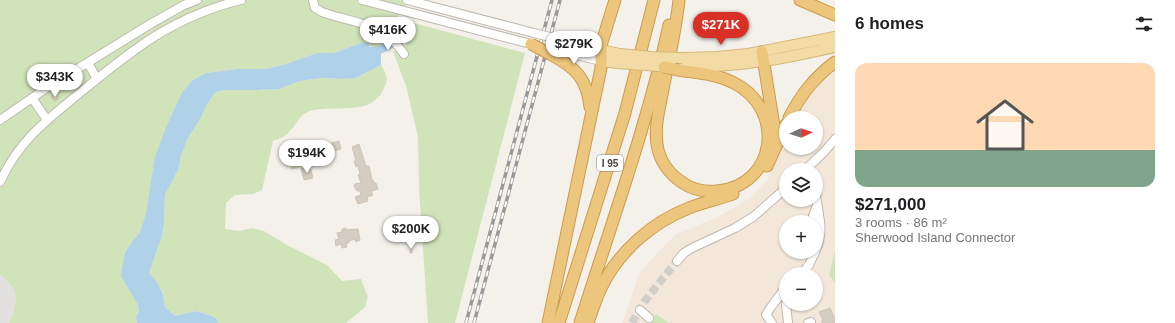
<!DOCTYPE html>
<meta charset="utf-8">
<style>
:root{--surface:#fff;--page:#f2f2f2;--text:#202124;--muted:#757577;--line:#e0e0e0;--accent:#d93025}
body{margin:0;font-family:Helvetica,sans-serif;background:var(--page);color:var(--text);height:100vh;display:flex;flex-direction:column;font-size:15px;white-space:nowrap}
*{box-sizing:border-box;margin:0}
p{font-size:13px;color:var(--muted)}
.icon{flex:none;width:22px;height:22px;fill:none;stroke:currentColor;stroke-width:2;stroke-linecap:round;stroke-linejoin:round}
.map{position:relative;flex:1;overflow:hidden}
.drawer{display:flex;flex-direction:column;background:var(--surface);width:340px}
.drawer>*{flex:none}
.needle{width:26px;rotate:87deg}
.buttons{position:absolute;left:779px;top:111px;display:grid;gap:8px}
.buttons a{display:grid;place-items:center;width:44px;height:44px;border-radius:50%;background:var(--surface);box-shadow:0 1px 3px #0004;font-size:20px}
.price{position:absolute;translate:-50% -34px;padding:0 9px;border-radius:14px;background:#fff;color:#222;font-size:13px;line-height:26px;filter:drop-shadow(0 1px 2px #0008)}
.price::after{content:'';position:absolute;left:50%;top:24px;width:12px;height:9px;margin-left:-6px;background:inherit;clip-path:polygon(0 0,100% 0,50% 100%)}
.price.current{background:var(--accent);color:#fff}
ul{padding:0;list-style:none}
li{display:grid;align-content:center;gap:8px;height:212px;padding:0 20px}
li+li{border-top:1px solid var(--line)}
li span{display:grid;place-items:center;height:124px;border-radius:12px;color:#555}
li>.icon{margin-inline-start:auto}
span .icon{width:72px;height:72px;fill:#fffc;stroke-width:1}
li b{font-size:17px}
h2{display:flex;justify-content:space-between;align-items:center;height:48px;padding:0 20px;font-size:17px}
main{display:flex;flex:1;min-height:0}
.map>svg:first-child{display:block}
</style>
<main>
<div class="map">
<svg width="835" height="323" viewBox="0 0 835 323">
<rect width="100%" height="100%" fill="#f4f1eb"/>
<path fill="#f3e7da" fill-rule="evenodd" d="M835 72V323H622L639 274 658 252 676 234 718 217 750 198 766 182 786 136V148H816V118H795L810 95 827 78ZM786 170H816V200H786ZM786 222H816V252H786ZM786 274H816V304H786Z"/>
<path fill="#d1e3b9" d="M0 0H409C403 10 396 20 390 30 388 33 388 36 387 39 382 50 370 47 361 43L334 53H317L286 64 266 69H237L206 73 193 80 182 92 167 125 150 193 146 213 140 232 132 242 125 252 124 260 130 290 138 305 139 312 136 317 137 323H0Z
M414 23 525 53 455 323H428L419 188 418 137 407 89 393 51 405 47Z
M381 65C387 75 389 79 383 90 371 117 333 104 310 111 300 114 296 125 289 132 285 137 279 139 273 141L262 190 253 194 235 195 226 203 225 229 239 231 252 228 264 231 287 245 327 265 342 281 361 279 366 293 368 296 365 307 346 323H219L215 317 196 311 175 316 165 307 163 295 158 283 149 273 162 236 164 224 165 195 179 168 181 156 188 138 201 118 207 104 216 92 225 90H257L279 89 300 81 322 78 343 79 356 78Z
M318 142 324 160 291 170 285 152Z
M835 251V283L829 275Z
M656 314 669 323H649Z"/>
<path fill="#e3e1df" d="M0 275 5 279 15 290 16 301 14 311 9 323H0Z"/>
<path fill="#b0d2e9" d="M393 25 401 30 405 38 400 48 396 46 381 54V65L356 78 343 79 322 78 300 81 279 89 257 90H225L216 92 207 104 201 118 188 138 181 156 179 168 165 195 164 224 162 236 149 273 158 283 163 295 165 307 175 316 196 311 215 317 219 323H137L136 317 139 312 138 305 121 276 125 252 132 242 140 232 146 213 155 157 167 125 182 92 193 80 206 73 237 69H266L286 64 317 53H334L361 43H369V47C390 47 384 38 393 25Z"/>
<path fill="#d4cdc2" stroke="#cec4b6" d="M55 95 58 99 54 101 52 97Z
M339 141 341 149 330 152 328 147 331 146V143Z
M359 144 366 166H369L372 180H373L374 183H376L378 189 371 191 373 195 367 197 368 201 358 204 355 197 361 195 360 191H357L354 186 355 184 361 183 358 175 360 174 358 166 356 167 354 161H356L352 147Z
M310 167 313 178 304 180 301 169Z
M346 228V230L358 229 360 240 356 242 355 239 349 241V243H346L347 247 342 248 341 244 336 246 335 240 339 239 337 233 342 232V229Z
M410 247H412V253H410Z
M830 308 835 319V323H822V321L823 320 819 312Z"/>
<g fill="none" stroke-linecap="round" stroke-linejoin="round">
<path stroke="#d1cec8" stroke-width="8" stroke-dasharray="8 4" stroke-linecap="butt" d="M632 323 644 302 677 261"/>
<defs>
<path id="minor" d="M313 0 315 8 322 12C354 24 382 21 404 54
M362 0 531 44
M407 0 534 33
M554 38 601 50
M551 49 601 61
M88 63 97 79
M32 98 47 120
M0 120 48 87 152 23 184 5 197 0
M805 170 824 152 835 139
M0 182C20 139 46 121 81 92 132 50 174 16 241 0
M816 195C818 214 825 230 816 250
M811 222 817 205
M677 261 684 253 690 249 735 228 753 217 786 188
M801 274 809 265 815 252
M786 304 788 323
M640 310 649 318
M772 323 766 315 771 307 786 287
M808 323 811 322"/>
<path id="major" d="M601 50 620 54
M682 58 717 57 748 54 835 37
M601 61 618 63
M683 67C710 67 736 65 763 61 787 58 811 52 835 47"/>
<path id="highway" d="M800 0 835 15
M762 52 775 132
M550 54C575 67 587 78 590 107
M678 70C697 73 717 74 734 83 786 109 777 186 717 191 705 192 693 190 683 183 669 174 659 160 657 144 654 124 661 103 664 84 670 56 676 28 679 0
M789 118C801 94 814 78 835 62
M767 166 786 124
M548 323 601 68V50L602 42 615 0
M559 323 625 113 654 0
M580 323C611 224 647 126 669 25
M588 323C592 311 596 298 602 286 620 250 653 222 689 208 704 202 719 199 733 194"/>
</defs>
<use href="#minor" stroke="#beb8af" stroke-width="10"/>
<use href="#major" stroke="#d6b877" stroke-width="12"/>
<use href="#highway" stroke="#cb9b4e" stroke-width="13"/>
<use href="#minor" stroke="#fff" stroke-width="8"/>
<use href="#major" stroke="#f3dba5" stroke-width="10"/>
<use href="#highway" stroke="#edc67d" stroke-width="11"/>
<defs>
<path id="rail" d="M466 323 552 0
M474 323 560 0"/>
</defs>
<use href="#rail" stroke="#999" stroke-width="3.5"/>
<use href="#rail" stroke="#fff" stroke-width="2" stroke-dasharray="6" stroke-linecap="butt"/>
<defs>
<path id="minor-bridge" d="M534 33 554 38"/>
<path id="major-bridge" d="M620 54 651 57 682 58
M618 63 672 67"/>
<path id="highway-bridge" d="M531 44 550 54
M664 67 678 70"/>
</defs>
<use href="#minor-bridge" stroke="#beb8af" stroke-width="10" stroke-linecap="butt"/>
<use href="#major-bridge" stroke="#d6b877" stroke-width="12" stroke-linecap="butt"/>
<use href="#highway-bridge" stroke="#cb9b4e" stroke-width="13" stroke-linecap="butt"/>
<use href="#minor-bridge" stroke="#fff" stroke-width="8"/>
<use href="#major-bridge" stroke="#f3dba5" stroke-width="10"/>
<use href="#highway-bridge" stroke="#edc67d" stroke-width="11"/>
</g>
<g text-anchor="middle" stroke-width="4" stroke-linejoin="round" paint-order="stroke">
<rect fill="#fff" stroke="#7e7b75" stroke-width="1" x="597" y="155" width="26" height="16" rx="3"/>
<g font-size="10" font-weight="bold" fill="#47423a">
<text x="610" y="167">I 95</text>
</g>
</g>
</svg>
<div class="buttons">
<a><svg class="needle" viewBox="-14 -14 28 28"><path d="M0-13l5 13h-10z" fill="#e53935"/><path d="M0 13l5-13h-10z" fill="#757577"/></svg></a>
<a><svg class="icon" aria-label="layers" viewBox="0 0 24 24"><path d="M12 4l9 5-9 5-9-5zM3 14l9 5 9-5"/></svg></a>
<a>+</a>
<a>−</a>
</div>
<b class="price current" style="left:721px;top:46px">$271K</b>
<b class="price" style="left:388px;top:51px">$416K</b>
<b class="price" style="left:574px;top:65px">$279K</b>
<b class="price" style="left:55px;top:98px">$343K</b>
<b class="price" style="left:307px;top:174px">$194K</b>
<b class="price" style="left:411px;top:250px">$200K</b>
</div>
<section class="drawer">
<h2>6 homes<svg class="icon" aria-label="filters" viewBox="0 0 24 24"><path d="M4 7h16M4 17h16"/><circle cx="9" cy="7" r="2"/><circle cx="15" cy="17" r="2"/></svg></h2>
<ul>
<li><span style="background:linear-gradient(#ffd9b3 70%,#7fa58c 0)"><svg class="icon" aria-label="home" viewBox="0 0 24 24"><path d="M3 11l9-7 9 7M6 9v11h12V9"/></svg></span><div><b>$271,000</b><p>3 rooms · 86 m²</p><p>Sherwood Island Connector</p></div></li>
</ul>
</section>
</main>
